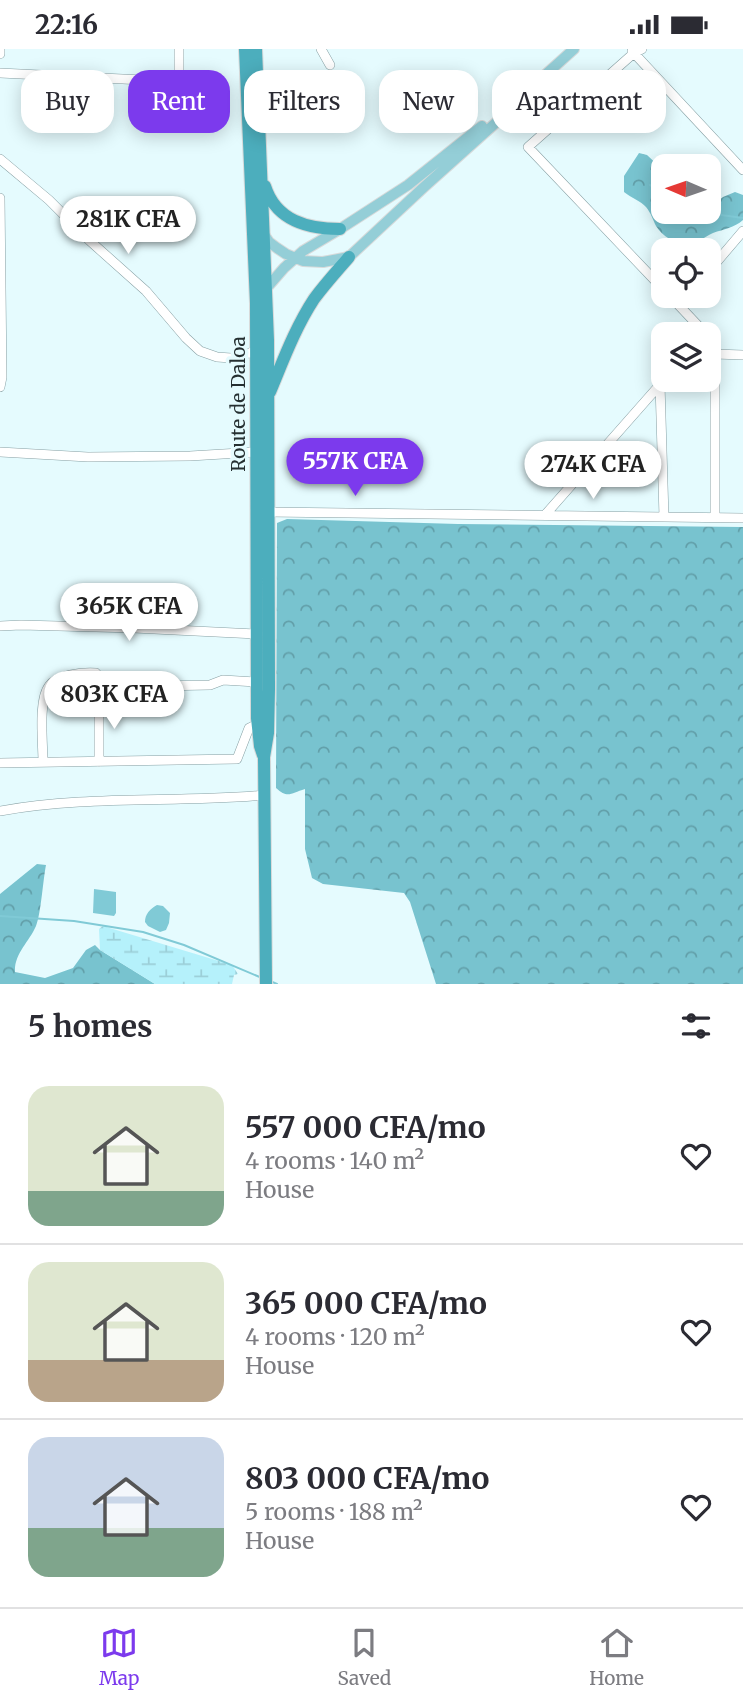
<!DOCTYPE html>
<meta charset="utf-8">
<style>
:root{--surface:#fff;--page:#f2f2f3;--text:#2b2b33;--muted:#7c7c81;--line:#e1e1e2;--accent:#7c3aed}
body{margin:0;font-family:Merriweather,serif;background:var(--page);color:var(--text);height:100vh;display:flex;flex-direction:column;font-size:26px;white-space:nowrap}
*{box-sizing:border-box;margin:0}
p{font-size:23px;color:var(--muted)}
.icon{flex:none;width:38px;height:38px;fill:none;stroke:currentColor;stroke-width:2;stroke-linecap:round;stroke-linejoin:round}
.map{position:relative;height:935px;overflow:hidden}
.sheet{display:flex;flex-direction:column;background:var(--surface);flex:1}
.sheet>*{flex:none}
.hud{position:absolute;left:21px;top:21px;width:702px;height:63px;display:flex;gap:14px}
.needle{width:46px;rotate:272deg}
.fabs{position:absolute;left:651px;top:105px;display:grid;gap:14px}
.fabs a{display:grid;place-items:center;width:70px;height:70px;border-radius:14px;background:var(--surface);box-shadow:0 4px 18px #0003;font-size:35px}
.price{position:absolute;translate:-50% -60px;padding:0 16px;border-radius:24px;background:#fff;color:#222;font-size:23px;line-height:46px;filter:drop-shadow(0 2px 4px #0008)}
.price::after{content:'';position:absolute;left:50%;top:42px;width:21px;height:16px;margin-left:-10px;background:inherit;clip-path:polygon(0 0,100% 0,50% 100%)}
.price.selected{background:var(--accent);color:#fff}
ul{padding:0;list-style:none}
li{display:flex;align-items:center;gap:21px;height:175px;padding:0 28px}
li+li{border-top:2px solid var(--line)}
li span{display:grid;place-items:center;flex:none;width:196px;height:140px;border-radius:21px;color:#555}
li>.icon{margin-inline-start:auto}
span .icon{width:84px;height:84px;fill:#fffc;stroke-width:1}
li b{font-size:30px}
h2{display:flex;justify-content:space-between;align-items:center;height:84px;padding:0 28px;font-size:30px}
.tag{padding:0 24px;border-radius:21px;background:var(--surface);box-shadow:0 4px 18px #0003;font-size:24px;line-height:63px}
.tag.selected{background:var(--accent);color:#fff}
.status{display:flex;justify-content:space-between;align-items:center;height:49px;padding:0 35px;background:var(--surface);direction:ltr}
.status svg{height:19px;fill:currentColor}
.tab-bar{display:flex;justify-content:space-around;align-items:center;height:98px;border-top:2px solid var(--line);background:var(--surface);font-size:19px;color:var(--muted)}
.tab-bar a{display:grid;justify-items:center;gap:4px}
.tab-bar .selected{color:var(--accent)}
.map>svg:first-child{display:block}
</style>
<div class="status"><b>22:16</b><svg viewBox="0 0 49 12"><path d="M0 12V9h3v3zM5 12V6h3v6zM10 12V3h3v9zM15 12V0h3v12zM26 1h20v11H26zM47 4h2v5h-2z"/></svg></div>
<div class="map">
<svg width="743" height="935" viewBox="0 0 743 935">
<defs>
<pattern id="forest-crowns" width="20" height="18" patternUnits="userSpaceOnUse" patternTransform="scale(1.75)"><rect width="20" height="18" fill="#78c3cf"/><path d="M2 6a3 3 0 1 1 6 0M12 15a3 3 0 1 1 6 0" fill="none" stroke="#629fa9"/></pattern>
<pattern id="wetland-marsh" width="20" height="14" patternUnits="userSpaceOnUse" patternTransform="scale(1.75)"><rect width="20" height="14" fill="#b5f1fb"/><path d="M1 5h8M5 5V1M11 12h8M15 12V8" fill="none" stroke="#9ccfd8"/></pattern>
</defs>
<rect width="100%" height="100%" fill="#e5fbfe"/>
<path fill="url(#forest-crowns)" d="M639 104 647 106 663 121V163H709V156L712 157 723 148 735 143 743 146V171C734 179 724 180 713 184 708 186 704 189 699 192 683 199 665 191 656 177 653 171 651 164 646 158 641 152 631 149 624 143V127Z
M287 470 458 475 743 478V935H436L410 853 404 844 323 835 312 829 305 800V740C291 744 288 750 276 739L277 474Z
M37 815 46 816C43 831 41 865 36 877 29 893 14 905 15 923L45 929 73 919 86 901 95 896 100 901 155 935H0V845Z"/>
<path fill="url(#wetland-marsh)" d="M103 877 232 916 238 925 234 926 232 935H155L100 901 99 880Z"/>
<path fill="#80cad6" d="M94 840 116 843V864L114 867 93 864Z
M157 856 163 857 170 864 169 874 166 881 160 883 148 877 145 873C145 865 150 860 157 856Z"/>
<g fill="none" stroke-linecap="round" stroke-linejoin="round">
<path stroke="#80cad6" stroke-width="2" d="M650 136 663 145
M699 163 743 169
M0 867 74 872 143 883 184 896 262 929
M270 932 277 935"/>
<defs>
<path id="minor" d="M321 0 330 16
M642 0 634 4 528 98 663 240
M632 2 743 121
M0 5V0
M0 24 143 31H175L179 28V0
M0 110 49 151 90 192 146 242 186 289 200 302 217 308 231 309 256 302
M0 149 2 328 0 338
M709 222 743 182
M670 247 706 285
M679 256 687 247
M709 292 715 305V468
M715 305 743 306
M660 335 664 468
M0 403 88 408 190 407 257 403
M268 463 743 469
M545 466 664 331
M0 577 21 576 134 579 258 585
M43 713C43 695 38 651 49 637 57 626 83 623 96 624L107 638
M99 713V644L101 640 107 638 210 636 223 631 257 633
M0 714 237 710 249 679 258 675
M0 762C87 746 177 754 265 746"/>
<path id="major" d="M263 184 269 193 277 199 286 205 303 212 323 213 349 208 424 138 537 37 544 27 574 0
M264 242 284 219 303 202 340 180 408 136 482 77"/>
<path id="highway" d="M245 0 256 254 257 669 260 697 263 706
M256 0 268 291 269 640 268 684 264 708 266 935
M265 137C276 172 308 180 340 180
M270 343C283 312 295 279 314 250 325 235 337 222 349 208"/>
</defs>
<use href="#minor" stroke="#87a0a4" stroke-width="10"/>
<use href="#major" stroke="#d8dada" stroke-width="12"/>
<use href="#highway" stroke="#d8dada" stroke-width="14"/>
<use href="#minor" stroke="#fff" stroke-width="9"/>
<use href="#major" stroke="#94ced7" stroke-width="10"/>
<use href="#highway" stroke="#4caebd" stroke-width="12"/>
</g>
<g text-anchor="middle" stroke-width="7" stroke-linejoin="round" paint-order="stroke">
<g font-size="19" fill="#252f31" stroke="#e5fbfe">
<text transform="translate(238 355) rotate(-90)" y="7">Route de Daloa</text>
</g>
</g>
</svg>
<div class="fabs">
<a><svg class="needle" viewBox="-14 -14 28 28"><path d="M0-13l5 13h-10z" fill="#e53935"/><path d="M0 13l5-13h-10z" fill="#7c7c81"/></svg></a>
<a><svg class="icon" aria-label="locate" viewBox="0 0 24 24"><circle cx="12" cy="12" r="6"/><path d="M12 2v4M12 18v4M2 12h4M18 12h4"/></svg></a>
<a><svg class="icon" aria-label="layers" viewBox="0 0 24 24"><path d="M12 4l9 5-9 5-9-5zM3 14l9 5 9-5"/></svg></a>
</div>
<b class="price" style="left:128px;top:207px">281K CFA</b>
<b class="price selected" style="left:355px;top:449px">557K CFA</b>
<b class="price" style="left:593px;top:452px">274K CFA</b>
<b class="price" style="left:129px;top:594px">365K CFA</b>
<b class="price" style="left:114px;top:682px">803K CFA</b>
<div class="hud">
<a class="tag">Buy</a>
<a class="tag selected">Rent</a>
<a class="tag">Filters</a>
<a class="tag">New</a>
<a class="tag">Apartment</a>
</div>
</div>
<section class="sheet">
<h2>5 homes<svg class="icon" aria-label="filters" viewBox="0 0 24 24"><path d="M4 7h16M4 17h16"/><circle cx="9" cy="7" r="2"/><circle cx="15" cy="17" r="2"/></svg></h2>
<ul>
<li><span style="background:linear-gradient(#dfe7d0 75%,#7fa58c 0)"><svg class="icon" aria-label="home" viewBox="0 0 24 24"><path d="M3 11l9-7 9 7M6 9v11h12V9"/></svg></span><div><b>557 000 CFA/mo</b><p>4 rooms · 140 m²</p><p>House</p></div><svg class="icon" aria-label="heart" viewBox="0 0 24 24"><path d="M12 20l-8-8c-3-5 5-10 8-4 3-6 11-1 8 4z"/></svg></li>
<li><span style="background:linear-gradient(#dfe7d0 70%,#b9a48a 0)"><svg class="icon" aria-label="home" viewBox="0 0 24 24"><path d="M3 11l9-7 9 7M6 9v11h12V9"/></svg></span><div><b>365 000 CFA/mo</b><p>4 rooms · 120 m²</p><p>House</p></div><svg class="icon" aria-label="heart" viewBox="0 0 24 24"><path d="M12 20l-8-8c-3-5 5-10 8-4 3-6 11-1 8 4z"/></svg></li>
<li><span style="background:linear-gradient(#c9d6e8 65%,#7fa58c 0)"><svg class="icon" aria-label="home" viewBox="0 0 24 24"><path d="M3 11l9-7 9 7M6 9v11h12V9"/></svg></span><div><b>803 000 CFA/mo</b><p>5 rooms · 188 m²</p><p>House</p></div><svg class="icon" aria-label="heart" viewBox="0 0 24 24"><path d="M12 20l-8-8c-3-5 5-10 8-4 3-6 11-1 8 4z"/></svg></li>
</ul>
</section>
<nav class="tab-bar">
<a class="selected"><svg class="icon" aria-label="map" viewBox="0 0 24 24"><path d="M3 6l6-2 6 2 6-2v14l-6 2-6-2-6 2zM9 4v14M15 6v14"/></svg>Map</a>
<a><svg class="icon" aria-label="saved" viewBox="0 0 24 24"><path d="M7 4h10v16l-5-4-5 4z"/></svg>Saved</a>
<a><svg class="icon" aria-label="home" viewBox="0 0 24 24"><path d="M3 11l9-7 9 7M6 9v11h12V9"/></svg>Home</a>
</nav>
